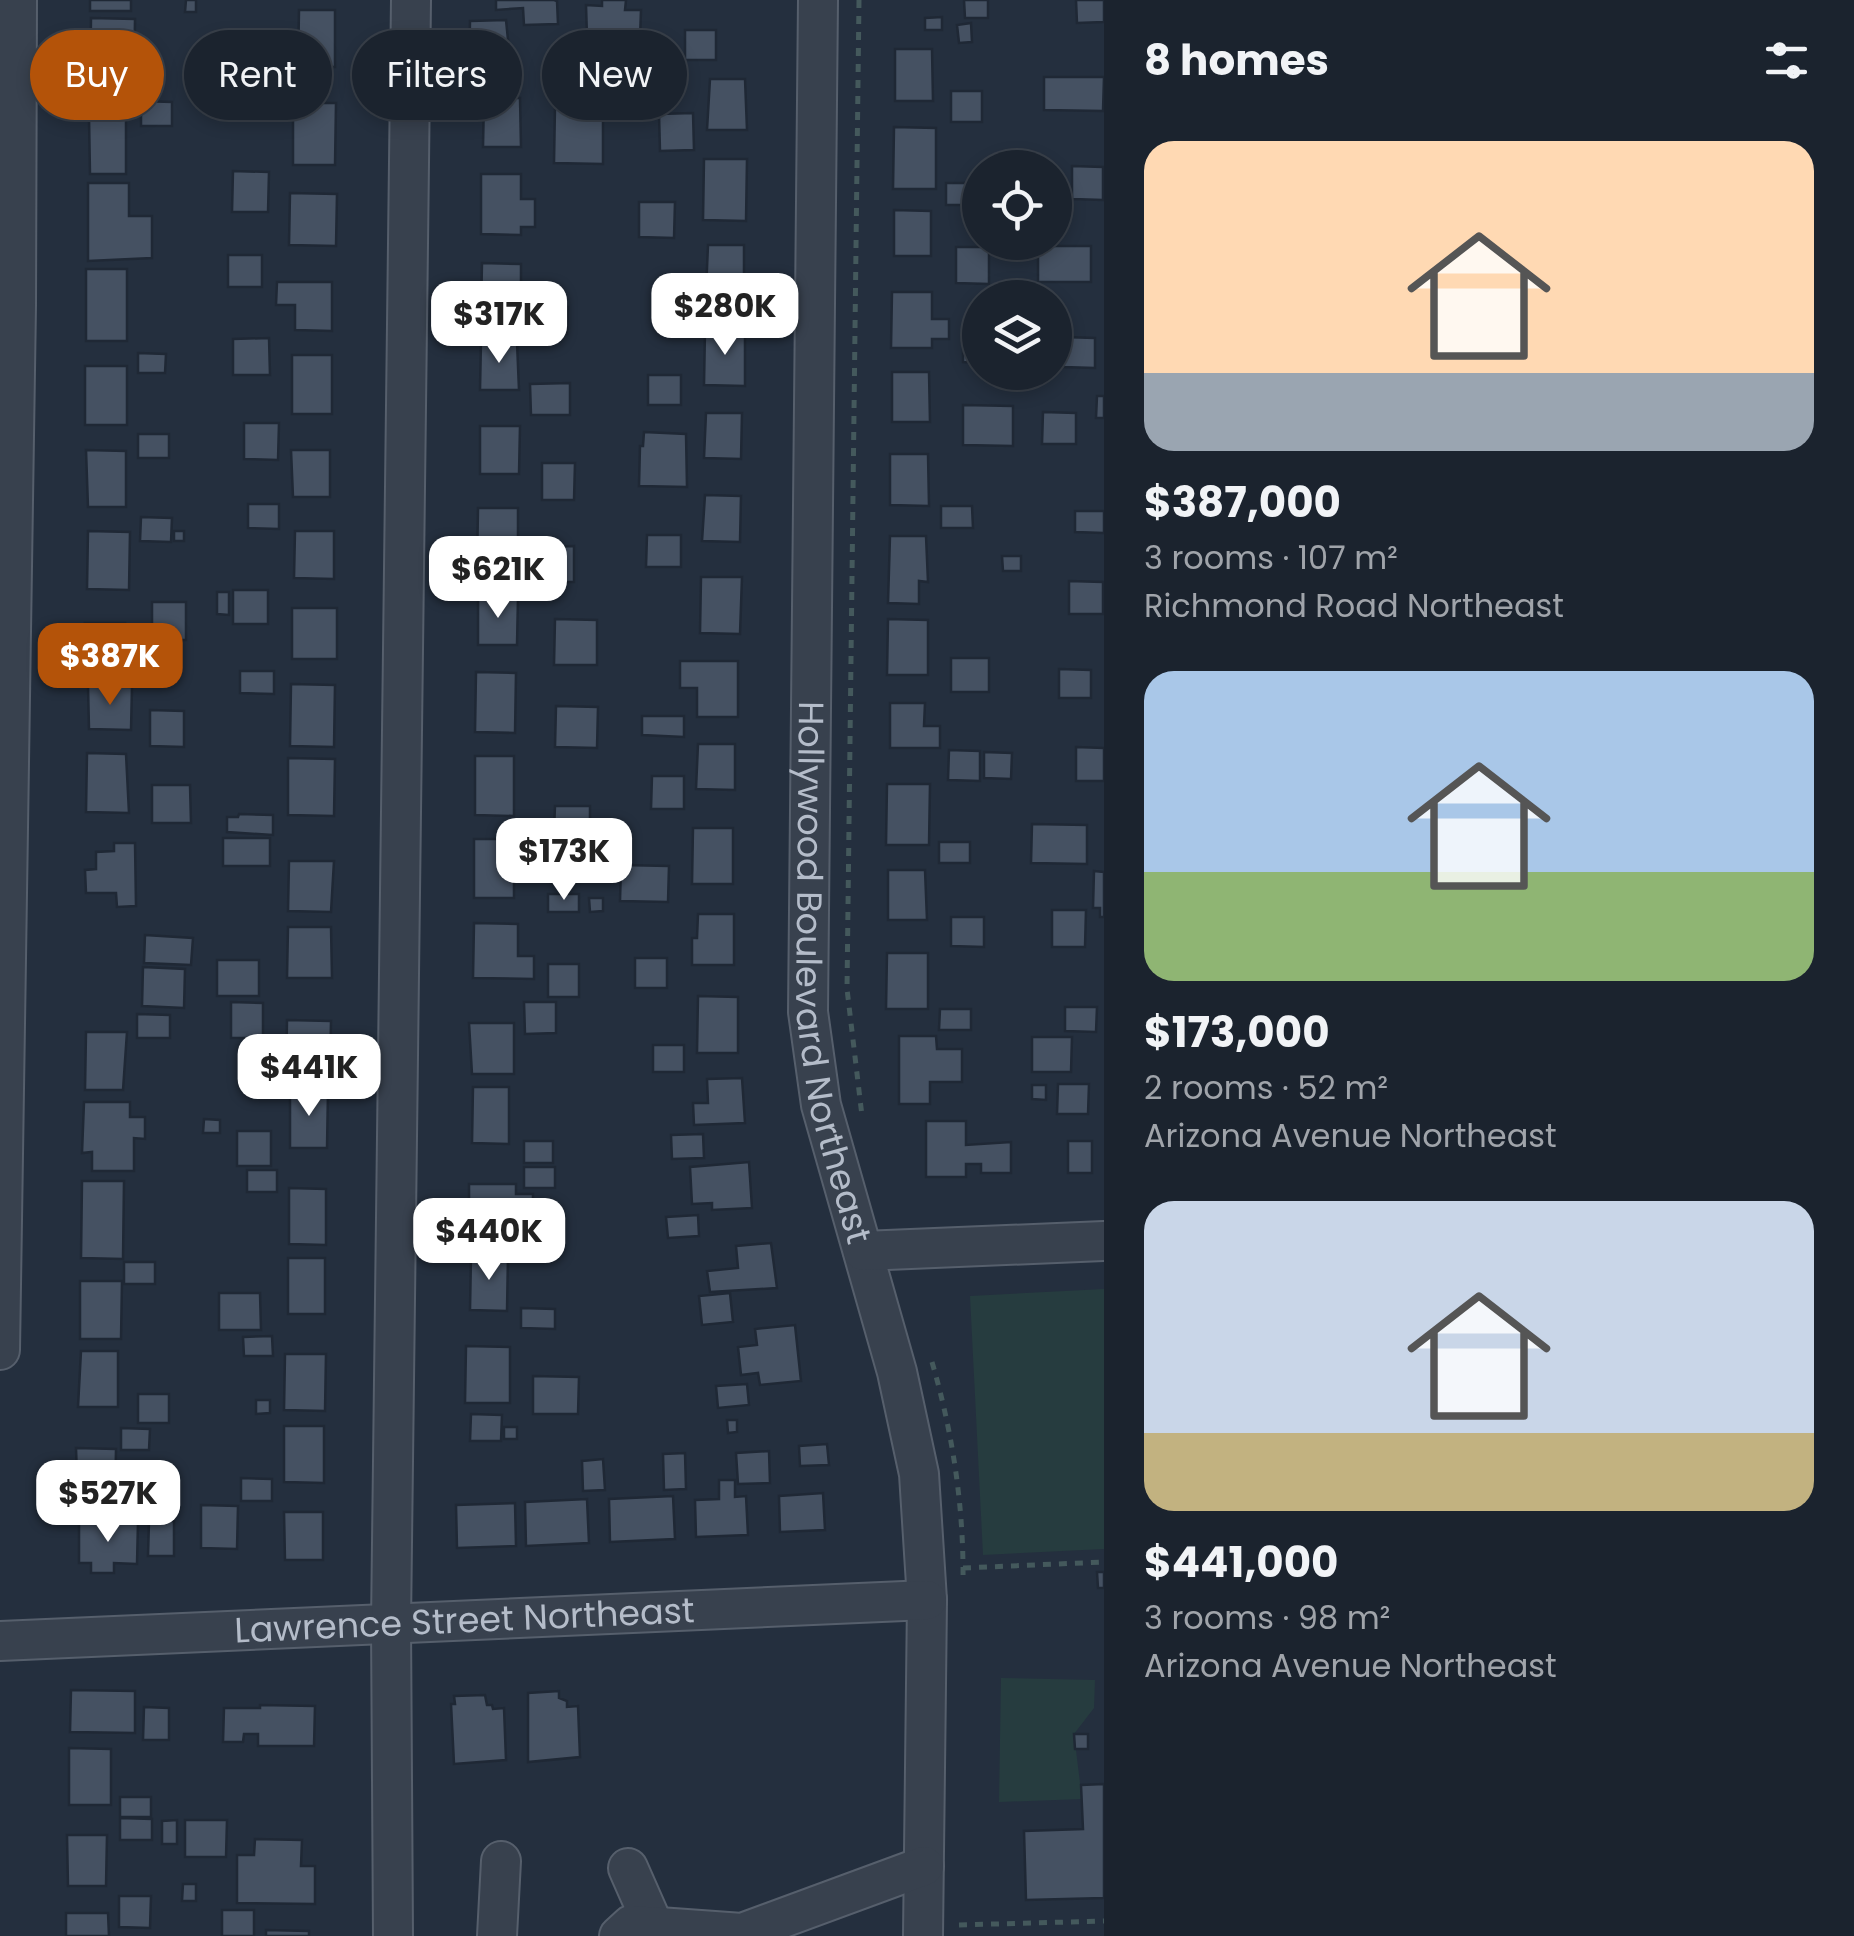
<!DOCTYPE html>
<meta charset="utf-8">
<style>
:root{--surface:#1b232e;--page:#242b36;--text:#f1f3f6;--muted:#a0a4aa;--line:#39404a;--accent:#b45309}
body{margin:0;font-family:Poppins,sans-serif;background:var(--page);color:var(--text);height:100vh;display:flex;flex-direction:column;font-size:38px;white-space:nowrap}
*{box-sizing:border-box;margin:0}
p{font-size:32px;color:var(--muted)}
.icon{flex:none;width:55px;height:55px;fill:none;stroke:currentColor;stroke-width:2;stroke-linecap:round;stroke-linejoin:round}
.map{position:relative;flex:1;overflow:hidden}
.details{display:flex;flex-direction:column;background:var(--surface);width:750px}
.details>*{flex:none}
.hud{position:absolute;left:30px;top:30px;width:922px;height:90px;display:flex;gap:20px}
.controls{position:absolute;left:962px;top:150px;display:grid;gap:20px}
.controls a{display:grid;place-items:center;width:110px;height:110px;border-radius:50%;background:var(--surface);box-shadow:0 5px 15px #0003,0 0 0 2px var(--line);font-size:50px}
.price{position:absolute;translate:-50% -85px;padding:0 22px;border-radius:20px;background:#fff;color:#222;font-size:32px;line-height:65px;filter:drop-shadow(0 2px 5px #0008)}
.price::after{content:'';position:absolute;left:50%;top:60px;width:30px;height:22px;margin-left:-15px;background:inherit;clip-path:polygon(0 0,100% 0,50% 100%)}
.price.active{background:var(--accent);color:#fff}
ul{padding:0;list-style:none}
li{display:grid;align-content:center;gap:20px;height:530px;padding:0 40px}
li span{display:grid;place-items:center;height:310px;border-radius:30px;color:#555}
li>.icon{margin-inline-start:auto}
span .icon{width:180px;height:180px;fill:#fffc;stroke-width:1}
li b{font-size:42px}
h2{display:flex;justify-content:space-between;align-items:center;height:120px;padding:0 40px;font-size:42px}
.tag{padding:0 35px;border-radius:45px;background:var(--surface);box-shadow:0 5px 15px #0003,0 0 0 2px var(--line);font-size:35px;line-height:90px}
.tag.active{background:var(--accent);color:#fff}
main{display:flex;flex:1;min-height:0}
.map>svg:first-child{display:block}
</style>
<main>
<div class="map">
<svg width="1104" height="1936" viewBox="0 0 1104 1936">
<rect width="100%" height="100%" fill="#242f3e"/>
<path fill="#263c3f" d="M1104 1289V1549L983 1555 970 1296Z
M1001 1678 1095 1680 1094 1708 1074 1734 1082 1799 999 1802Z"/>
<path fill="#455162" stroke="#1f2835" stroke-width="2.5" d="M90 0H131V11H90Z
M186 0H196V12H185Z
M496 0H554L557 1 558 24 524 25 523 8 496 10Z
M602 0H626L625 10H641L640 38 587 37 586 5 602 6Z
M964 0H988V18H965Z
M1076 0H1104V22L1077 23Z
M299 10H335V67H298Z
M942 17V30H925V18Z
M91 18 135 19 134 91H90Z
M506 20 511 69 469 71 470 21Z
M971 23 972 42 959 43 957 25Z
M685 30H716V60H685Z
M895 49H932L933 101H895Z
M577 55 592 56V70L577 69Z
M254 56 290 57V82H253Z
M595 58 609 59 608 71 594 70Z
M1044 77H1104L1103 111 1044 110Z
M710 79H745L747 130H707Z
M951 91H982V122H951Z
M484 98H520L521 147H483Z
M141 101 172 102V126H141Z
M293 103H336L335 165H293Z
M555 106 603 107V164L554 163Z
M693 113 694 150 660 151 659 114Z
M89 117H126V174H90Z
M894 127 936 128V189H893Z
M704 159H747L746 221 703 220Z
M1072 166 1103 167V200L1072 199Z
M233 171 269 172 268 212H232Z
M481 174H521V199H535V227H521V235L481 234Z
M88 183H129V216H152V258L88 261Z
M946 183H977V205H946Z
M290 193 337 194 336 246 289 245Z
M639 202H675L674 238 639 237Z
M894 210 931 211V256H894Z
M708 245H744V291H706Z
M1038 246H1091V282H1038Z
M956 247H989V284L956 283Z
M228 255H262V287H228Z
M482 263 521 264V312L481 311Z
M86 269H127V341H86Z
M277 282H332V331L295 330V305H276Z
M669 290H700V311H669Z
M892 292H932V319H949V339H932V348H891Z
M534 306 568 307 567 334 533 333Z
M963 326 980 327V363L963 362Z
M705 330H745V386L704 385Z
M1064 337 1095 338V368L1063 367Z
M269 338 270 375H233V339Z
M481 341 517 342 519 390H480Z
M138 353 166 354 165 373H138Z
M292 355H332V414H292Z
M85 366H127V425H85Z
M892 372H929L930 422H892Z
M648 375H681V405H648Z
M570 383V415H531L530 384Z
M1097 396H1104V418H1096Z
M963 405 1013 406V446L963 445Z
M1043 412 1076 413V444H1042Z
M706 413H742L741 459 704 458Z
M244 423H279L278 460 244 459Z
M480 426H520L519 474H480Z
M644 432 686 434 687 487 639 486 640 446H643Z
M138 434H169V458H138Z
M86 450 126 451V507H88Z
M291 450H330V497H293Z
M890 454H928L929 506 890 505Z
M542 463H575L574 500H542Z
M705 495 741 496 740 542 702 541Z
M248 504H279V529L248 528Z
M941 506H972L973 528H941Z
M478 508H518V567H477Z
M1075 511H1104V533L1075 532Z
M141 517 172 518 171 542 140 541Z
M88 531 130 532 129 590 87 589Z
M174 531H184V541H174Z
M295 531H334V579L294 578Z
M647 535H681V567H646Z
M890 536H926L928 582 919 581V604L888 603Z
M574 546V582H538V547Z
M1002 556H1021V571H1003Z
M701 577H742L740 634 700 633Z
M1069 581 1103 582V614H1069Z
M233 590H268V624H233Z
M217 592H229V615L217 614Z
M478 596 518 597 517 645H478Z
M152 602H186V640H152Z
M292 608H337V659H292Z
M555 619 597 620V665H554Z
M888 619 928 620V675H887Z
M85 623H125V670H88Z
M951 658H989V692H951Z
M680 661H738V717H697V688H680Z
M1059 669 1091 670V698H1059Z
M240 671H274V694L240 693Z
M476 672 516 673 515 733 475 732Z
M291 684 335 685 334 747 290 746Z
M88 686 132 687 131 730 89 729Z
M890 703H925L924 726H940V748H890Z
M556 706 598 707 597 748 555 747Z
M150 710 184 711V747L150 746Z
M642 716H684V737L642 735Z
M698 744H735V790L696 789Z
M1076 747 1104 748V781H1076Z
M949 750 980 751V781L948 780Z
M984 752 1012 753 1011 779 984 778Z
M87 753 126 754 129 813 86 812Z
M475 756H514V816L475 815Z
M288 758 335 759 334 816 288 815Z
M652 776H684V809H651Z
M887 784H930L929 845H886Z
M152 785H190L191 823H152Z
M555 806H590V830H554Z
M239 814 273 815V835L227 832V817H238Z
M1032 824 1087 825V864L1031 863Z
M693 828H733V884H692Z
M223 838H270V866H223Z
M474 839H514V898H474Z
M939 842H970V863H939Z
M114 843H135L136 906 117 907 116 893H86L85 870 96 869V852L114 851Z
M289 861H334L331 912 288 911Z
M621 865 669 866 668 902 620 901Z
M888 870H925L927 920H888Z
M1094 871 1104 872V917H1100V908H1093Z
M548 894H579V912H548Z
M589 898H603V911L590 912Z
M1052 910H1086L1085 947H1052Z
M698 914H734V965H692V938H697Z
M951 917H984V947L951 946Z
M474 923 518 924V956H534V979L473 978Z
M288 927H331L332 978H287Z
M145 935 193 938 191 965 144 963Z
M887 953H928V1009H886Z
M635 958H667V988H635Z
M217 960H259V996H217Z
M548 964H579V997H548Z
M143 967 185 969 184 1008 142 1006Z
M698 996 738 997V1053H697Z
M231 1002 263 1003V1038H231Z
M524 1002H556V1033L525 1034Z
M1065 1007H1097L1096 1032 1065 1031Z
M940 1009H971V1030H939Z
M137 1014 170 1015V1038H137Z
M287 1020 331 1021 330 1078H286Z
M469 1023H514V1074H472Z
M86 1032H127L123 1090H85Z
M899 1036H936L937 1049H962V1082H930V1104H899Z
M1032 1037H1072L1071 1072H1032Z
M653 1045H684V1072H653Z
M742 1078 745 1123 694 1125 693 1103H708L707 1079Z
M1058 1084H1089L1088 1114H1057Z
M1032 1085H1046V1100L1032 1099Z
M473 1087H509V1144L472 1143Z
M290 1091H328L327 1148H290Z
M84 1102H130V1117H145V1139L134 1138V1171H92V1152L82 1153Z
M204 1119 220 1120V1133H203Z
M926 1121H966V1145L1011 1142V1173H981V1164H966V1177H926Z
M237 1131H271V1166H237Z
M703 1134 704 1158 672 1159 671 1135Z
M524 1141H553V1163H524Z
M1068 1141H1092V1173H1068Z
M749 1162 752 1208 712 1210V1203L692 1204 690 1167Z
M524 1167H555V1188H524Z
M247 1170H277V1192H247Z
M82 1181H124L123 1259 81 1258Z
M469 1184H516V1194H533V1223H513V1240H469Z
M289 1188 326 1189V1245L289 1244Z
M698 1215 699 1236 668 1238 666 1217Z
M771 1243 777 1288 710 1292 707 1271 738 1268 736 1246Z
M471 1255H508L507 1311 470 1310Z
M288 1258H325V1314H288Z
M124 1262H155V1284H124Z
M80 1281H122L121 1339H80Z
M219 1293H260L261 1330H219Z
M730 1293 733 1322 702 1325 699 1296Z
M521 1308 555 1309V1329L521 1328Z
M795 1325 801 1381 760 1385 758 1373 741 1375 738 1347 757 1345 755 1329Z
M272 1336 273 1356H244L243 1337Z
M466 1346 510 1347V1403H465Z
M81 1351H118V1407H78Z
M285 1354H326L325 1411 284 1410Z
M533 1376 579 1377 578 1414H533Z
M747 1384 749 1405 718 1408 716 1386Z
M138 1394H169V1423H138Z
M256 1400H270V1413L256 1414Z
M471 1414 502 1415 501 1441H470Z
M727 1420H737V1432L728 1433Z
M284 1426H324V1483L284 1482Z
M504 1427H517V1439H504Z
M121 1428 150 1429 149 1450H121Z
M827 1444 829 1465 800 1466 799 1446Z
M76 1448 116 1449 115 1506 78 1505Z
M769 1451 770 1483 738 1484 736 1453Z
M685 1453 686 1489 664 1490 663 1454Z
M603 1459 605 1490 583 1491 582 1461Z
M241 1478 272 1479V1501H241Z
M719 1480H735V1497L746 1496 748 1535 696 1537 695 1500 719 1499Z
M823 1493 825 1530 780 1532 779 1496Z
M673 1496 675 1539 610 1542 609 1499Z
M587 1499 589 1543 526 1546 525 1502Z
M515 1503 516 1546 457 1548 456 1505Z
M201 1505 238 1506 237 1549 201 1548Z
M284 1512H323V1560H285Z
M79 1521 138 1522 137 1564 114 1563V1573H91V1563H79Z
M149 1521H174V1556H148Z
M1097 1572H1104V1588H1098Z
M71 1690 135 1691V1733L70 1732Z
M559 1691V1698L567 1701V1707L578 1706 580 1757 528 1762V1693Z
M485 1695 487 1705H492L493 1709 504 1708 506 1760 454 1764 451 1704H455L454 1696Z
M260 1705 315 1706 314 1746H258V1734H244L243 1742H223L224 1708H260Z
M144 1707 169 1708V1740H143Z
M1074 1734H1088V1749H1075Z
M69 1748 111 1749V1805H69Z
M1104 1784V1898L1026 1900 1024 1831 1083 1829 1081 1785Z
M120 1797H151V1817H120Z
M120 1818 152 1819V1840H120Z
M177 1820V1844H162V1821Z
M185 1820H227L226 1857H185Z
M67 1835H107L106 1886H68Z
M255 1839 302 1840 301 1866H315V1904L237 1903V1855H254Z
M183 1884H196V1901H182Z
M119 1896H151L150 1928 119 1927Z
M222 1910H254V1936H222Z
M66 1913H108L109 1936H66Z
M266 1930 309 1931V1936H266Z"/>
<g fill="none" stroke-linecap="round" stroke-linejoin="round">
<defs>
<g id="minor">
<path id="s1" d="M818 0 808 1012 821 1105 897 1372 919 1474 927 1600 923 1936"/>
<path d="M863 1251 1104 1241"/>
<path d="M0 1350 16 305 17 0"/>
<path id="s2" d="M0 1641 927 1600"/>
<path d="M628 1868 654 1927"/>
<path d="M393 1936 391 1624 411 0"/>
<path d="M497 1936 501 1861"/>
<path d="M619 1936 631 1925 742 1933 924 1866"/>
</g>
</defs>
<use href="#minor" stroke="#565f6c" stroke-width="42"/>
<path stroke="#44595c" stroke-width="5" stroke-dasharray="8 8" stroke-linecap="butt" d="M859 0 847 989 862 1116
M932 1362C953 1434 964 1508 963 1583
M963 1568 1104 1562
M959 1925 1104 1921"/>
<use href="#minor" stroke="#38414e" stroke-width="38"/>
</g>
<g text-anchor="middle" stroke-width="10" stroke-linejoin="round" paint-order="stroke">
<g font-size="35" fill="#b4bcc9" stroke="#1d2633">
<text dy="12" stroke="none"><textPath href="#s1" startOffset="975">Hollywood Boulevard Northeast</textPath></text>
<text dy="12" stroke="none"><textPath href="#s2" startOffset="465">Lawrence Street Northeast</textPath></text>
</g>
</g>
</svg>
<div class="controls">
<a><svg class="icon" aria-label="locate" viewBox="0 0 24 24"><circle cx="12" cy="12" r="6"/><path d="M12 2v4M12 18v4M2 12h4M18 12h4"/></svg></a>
<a><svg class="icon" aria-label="layers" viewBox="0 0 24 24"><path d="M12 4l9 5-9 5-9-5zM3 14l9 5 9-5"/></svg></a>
</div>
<b class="price" style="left:725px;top:358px">$280K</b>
<b class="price" style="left:499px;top:366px">$317K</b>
<b class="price" style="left:498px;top:621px">$621K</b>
<b class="price active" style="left:110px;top:708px">$387K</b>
<b class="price" style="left:564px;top:903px">$173K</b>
<b class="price" style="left:309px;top:1119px">$441K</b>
<b class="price" style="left:489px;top:1283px">$440K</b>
<b class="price" style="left:108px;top:1545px">$527K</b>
<div class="hud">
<a class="tag active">Buy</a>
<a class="tag">Rent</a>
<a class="tag">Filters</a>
<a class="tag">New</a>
</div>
</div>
<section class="details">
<h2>8 homes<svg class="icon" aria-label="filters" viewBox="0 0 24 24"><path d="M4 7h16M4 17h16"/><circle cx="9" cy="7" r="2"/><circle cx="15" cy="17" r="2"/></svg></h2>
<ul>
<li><span style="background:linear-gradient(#ffd9b3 75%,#9aa5b1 0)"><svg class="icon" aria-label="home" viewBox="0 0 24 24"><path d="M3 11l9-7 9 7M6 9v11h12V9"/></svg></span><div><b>$387,000</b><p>3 rooms · 107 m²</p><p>Richmond Road Northeast</p></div></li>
<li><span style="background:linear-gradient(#a9c7e8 65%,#8fb573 0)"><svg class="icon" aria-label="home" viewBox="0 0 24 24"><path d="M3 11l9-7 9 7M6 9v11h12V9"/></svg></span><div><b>$173,000</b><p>2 rooms · 52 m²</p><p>Arizona Avenue Northeast</p></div></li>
<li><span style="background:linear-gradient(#c9d6e8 75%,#c2b280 0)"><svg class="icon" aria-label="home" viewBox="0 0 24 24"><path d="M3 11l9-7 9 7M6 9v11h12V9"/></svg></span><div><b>$441,000</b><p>3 rooms · 98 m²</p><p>Arizona Avenue Northeast</p></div></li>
</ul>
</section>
</main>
